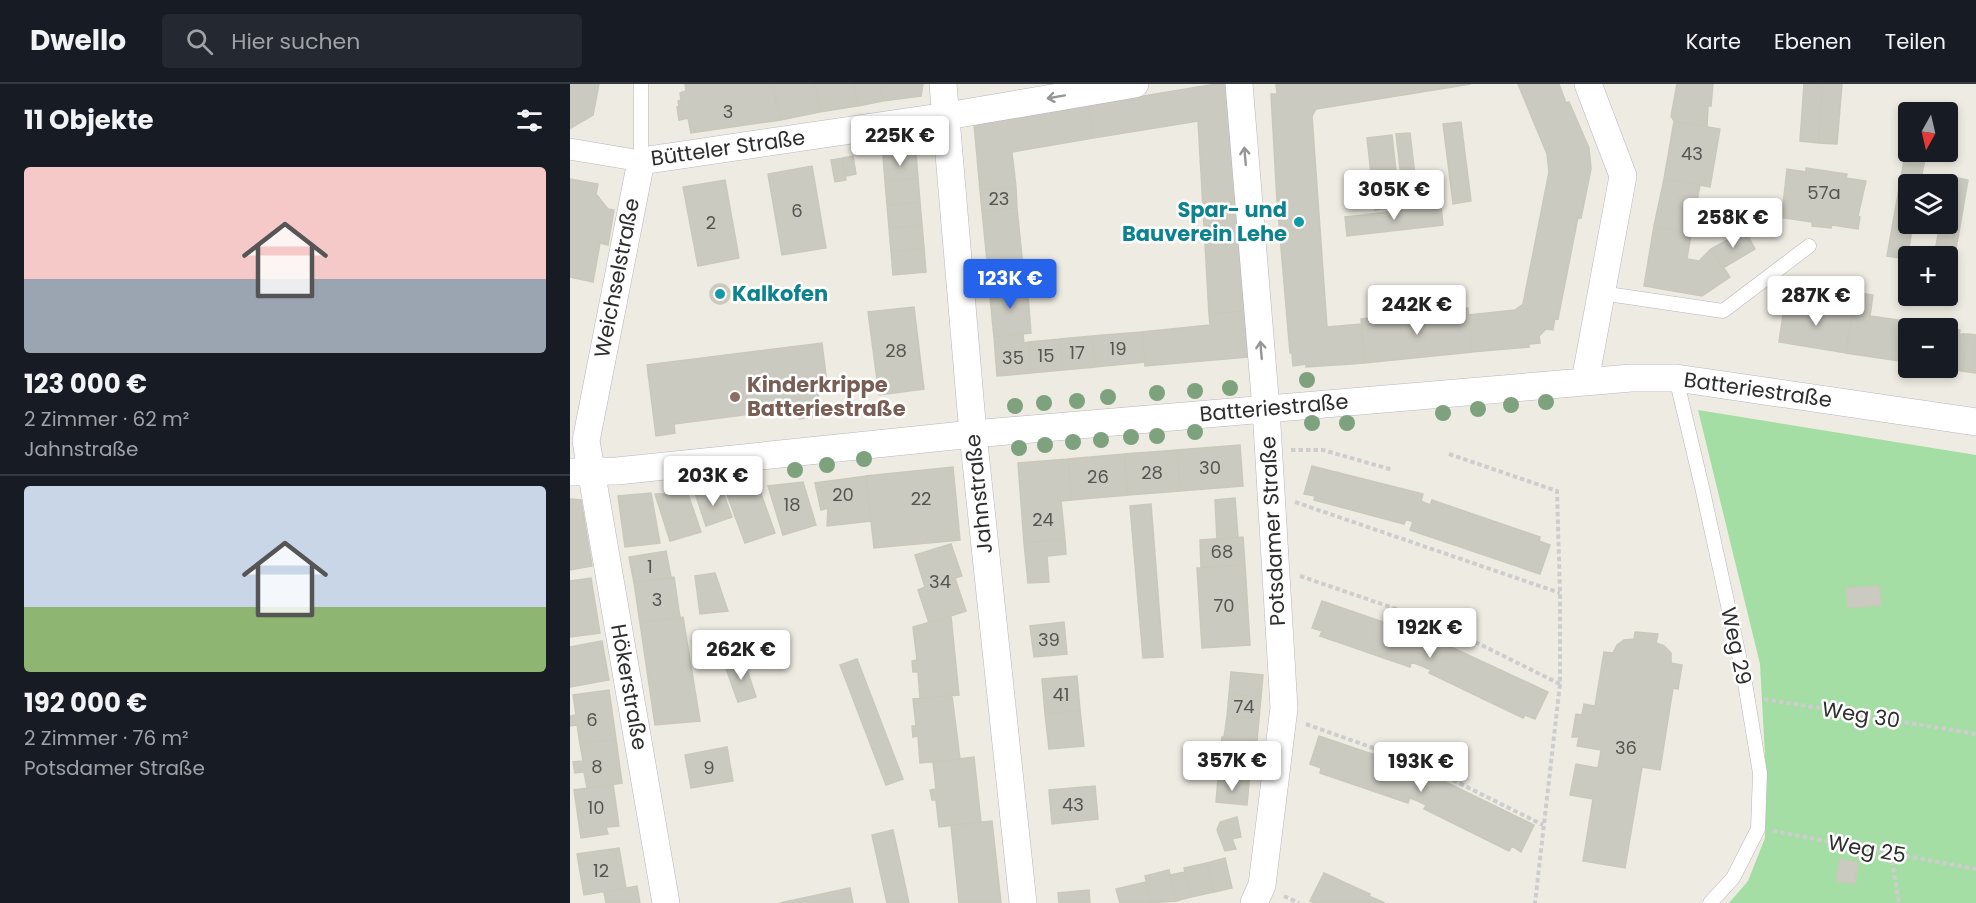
<!DOCTYPE html>
<html lang="de">
<meta charset="utf-8">
<style>
:root{--surface:#171b24;--page:#242831;--text:#f1f3f6;--muted:#9ea1a6;--line:#363941;--accent:#2563eb}
body{margin:0;font-family:Poppins,sans-serif;background:var(--page);color:var(--text);height:100vh;display:flex;flex-direction:column;font-size:22px;white-space:nowrap}
*{box-sizing:border-box;margin:0}
p{font-size:20px;color:var(--muted)}
.icon{flex:none;width:33px;height:33px;fill:none;stroke:currentColor;stroke-width:2;stroke-linecap:round;stroke-linejoin:round}
.map{position:relative;flex:1;overflow:hidden}
.panel{display:flex;flex-direction:column;background:var(--surface);width:570px}
.panel>*{flex:none}
.needle{width:39px;rotate:188deg}
.fabs{position:absolute;left:1328px;top:18px;display:grid;gap:12px}
.fabs a{display:grid;place-items:center;width:60px;height:60px;border-radius:6px;background:var(--surface);box-shadow:0 3px 9px #0003;font-size:30px}
.price{position:absolute;translate:-50% -51px;padding:0 14px;border-radius:6px;background:#fff;color:#222;font-size:20px;line-height:39px;filter:drop-shadow(0 2px 3px #0008)}
.price::after{content:'';position:absolute;left:50%;top:36px;width:18px;height:14px;margin-left:-9px;background:inherit;clip-path:polygon(0 0,100% 0,50% 100%)}
.price.current{background:var(--accent);color:#fff}
ul{padding:0;list-style:none}
li{display:grid;align-content:center;gap:12px;height:318px;padding:0 24px}
li+li{border-top:2px solid var(--line)}
li span{display:grid;place-items:center;height:186px;border-radius:6px;color:#555}
li>.icon{margin-inline-start:auto}
span .icon{width:108px;height:108px;fill:#fffc;stroke-width:1}
li b{font-size:26px}
h2{display:flex;justify-content:space-between;align-items:center;height:72px;padding:0 24px;font-size:26px}
header{display:flex;align-items:center;gap:36px;box-sizing:border-box;height:84px;padding:0 30px;background:var(--surface);border-bottom:2px solid var(--line)}
header strong{font-size:28px}
nav{display:flex;gap:33px;margin-inline-start:auto;font-size:21px}
.search{width:420px;height:54px;background:var(--page);display:flex;align-items:center;gap:15px;box-sizing:border-box;padding:0 21px;border-radius:6px;color:var(--muted);font-size:22px}
main{display:flex;flex:1;min-height:0}
.map>svg:first-child{display:block}
</style>
<header>
<strong>Dwello</strong>
<div class="search"><svg class="icon" aria-label="search" viewBox="0 0 24 24"><circle cx="10" cy="10" r="6"/><path d="M15 15l6 6"/></svg>Hier suchen</div>
<nav><a>Karte</a><a>Ebenen</a><a>Teilen</a></nav>
</header>
<main>
<section class="panel">
<h2>11 Objekte<svg class="icon" aria-label="filters" viewBox="0 0 24 24"><path d="M4 7h16M4 17h16"/><circle cx="9" cy="7" r="2"/><circle cx="15" cy="17" r="2"/></svg></h2>
<ul>
<li><span style="background:linear-gradient(#f6c9c9 60%,#9aa5b1 0)"><svg class="icon" aria-label="home" viewBox="0 0 24 24"><path d="M3 11l9-7 9 7M6 9v11h12V9"/></svg></span><div><b>123 000 €</b><p>2 Zimmer · 62 m²</p><p>Jahnstraße</p></div></li>
<li><span style="background:linear-gradient(#c9d6e8 65%,#8fb573 0)"><svg class="icon" aria-label="home" viewBox="0 0 24 24"><path d="M3 11l9-7 9 7M6 9v11h12V9"/></svg></span><div><b>192 000 €</b><p>2 Zimmer · 76 m²</p><p>Potsdamer Straße</p></div></li>
</ul>
</section>
<div class="map">
<svg width="1406" height="819" viewBox="0 0 1406 819">
<rect width="100%" height="100%" fill="#eeece2"/>
<path fill="#a5dea4" d="M1128 326 1406 371V819H1159L1178 797 1195 754 1196 691 1190 580Z"/>
<path fill="#cacac0" stroke="#c9c9bb" stroke-width="1.5" d="M0 0H29L23 31 1 44Z
M115 0H203L210 36 121 49 118 34 109 36 107 23 109 22 108 17 111 16 110 9 116 7Z
M203 0H245L250 28 210 36Z
M245 0H284L288 22 250 28Z
M284 0H310L313 17 288 22Z
M310 0H353L351 12 313 17Z
M646 0H657L674 227 639 230 628 37 524 54 518 21Z
M706 0H901L746 25 742 32 757 243 791 240 795 279 736 283V280L723 282 722 269H720L707 117 701 10H707Z
M948 0H989L996 19 999 18 1019 64 1021 85 1011 134 1008 133 988 235 985 234 983 246 976 245 969 252 970 259 959 260V263L902 268 899 231 945 226 953 220 979 88 977 70Z
M1107 0H1143L1141 22H1138L1137 43 1104 37 1101 32Z
M1234 0H1253L1248 59 1230 57Z
M1253 0H1272L1267 60 1248 59Z
M518 21 524 54 442 68 446 103 410 106 404 40Z
M1104 37 1150 45 1140 103 1094 95Z
M891 38 901 117 883 120 873 40Z
M840 49 847 109 833 110 826 50Z
M822 51 830 123 805 126 797 54Z
M346 70 348 94 315 97 313 72Z
M1335 71 1355 75 1350 100H1338V140H1343L1337 175 1317 172Z
M283 72 286 90 276 92 272 74Z
M272 74 276 96 265 98 261 76Z
M242 82 256 164 212 171 198 90Z
M1236 84 1277 90 1276 94 1296 97 1288 132 1290 133 1288 145 1262 141 1261 144 1242 142V138L1209 133 1211 121H1213L1217 85 1236 88Z
M1378 92 1398 96 1382 188 1377 187V172H1364L1370 140H1377Z
M348 94 350 118 317 121 315 97Z
M0 95 28 100 26 110 38 125 44 126 38 161 30 159 23 198 0 193Z
M1094 95 1130 101 1121 150 1084 142Z
M155 96 169 174 128 182 113 103Z
M446 103 447 124 412 127 410 106Z
M350 118 352 141 319 144 317 121Z
M871 122 873 141 777 152 775 133Z
M447 124 452 173 417 177 412 127Z
M352 141 354 164 321 167 319 144Z
M1084 142 1121 150 1117 175 1129 177 1141 165 1160 193 1132 212 1074 202Z
M1175 146 1185 165 1153 184 1141 165Z
M354 164 356 188 323 191 321 167Z
M452 173 455 200 419 203 417 177Z
M457 199 461 249 424 253 419 203Z
M140 210a10 10 0 1 1 20 0a10 10 0 1 1-20 0Z
M1285 208 1303 211 1300 232 1342 238 1341 244H1338L1336 278 1276 269Z
M1215 218 1283 229 1276 269 1209 258Z
M344 223 354 305 309 311 298 228Z
M898 224 902 268 795 279 791 235Z
M674 227 678 273 575 282 572 248 640 241 639 230Z
M1342 238V242L1350 243 1351 240 1390 246 1389 250H1398L1392 287 1372 284H1377V244H1341Z
M572 248 575 278 525 283 522 252Z
M453 250 454 259 459 258 461 289 427 292 424 253Z
M1398 250 1406 251V289L1392 287Z
M522 252 525 283 493 286 490 255Z
M490 255 493 286 461 289 459 258Z
M252 259 257 299 247 301 251 332 229 335 227 324 104 340 105 349 86 352 77 281Z
M670 361 673 402 610 407 607 366Z
M607 366 610 407 558 411 554 370Z
M554 370 558 411 502 416 498 375Z
M498 375 502 416 491 417 495 455 454 459 448 379Z
M742 382 853 410 851 417 860 421 862 416 970 453 969 457 980 461 970 490 840 446 843 438 836 435 834 440 744 416 745 412 734 410Z
M383 383 390 456 304 464 296 392Z
M296 392 301 437 257 442 258 424 251 426 245 399Z
M233 398 246 441 213 451 198 402Z
M189 404 205 449 175 459 156 408Z
M153 408 162 433 136 442 125 409Z
M81 409 90 459 55 463 48 412Z
M85 410H118L131 448 100 457Z
M665 414 668 453 647 455 645 416Z
M0 415 11 416 22 482 0 486Z
M581 420 593 573 573 574 560 422Z
M673 453 675 481 631 483 630 456Z
M495 455 496 470 477 472 479 498 458 499 454 459Z
M381 460 392 492 385 494 396 527 359 539 348 506 355 503 345 471Z
M96 467 101 493 64 499 59 473Z
M675 481 680 561 632 564 627 484Z
M145 489 158 527 130 530 125 492Z
M104 493 110 533 70 539 64 499Z
M21 494 30 549 0 553V497Z
M1309 502 1311 521 1278 524 1276 504Z
M752 517 868 557 978 608 965 635 955 631 953 634 859 589 861 586 852 582 841 578 840 583 750 552 752 547 742 544Z
M381 532 389 611 350 614 348 588H343L342 577 347 576 343 543Z
M113 533 130 637 85 641 70 539Z
M494 538 497 570 464 573 460 542Z
M1065 548 1088 550 1086 559 1094 562 1101 569V579L1112 581 1108 605 1103 604 1090 686 1072 683 1055 784 1013 777 1023 715 1000 711 1006 680 1028 684 1031 666 1007 662 1009 653H1002L1006 630 1012 631 1014 620 1025 622 1034 568 1043 569 1047 561 1054 556 1064 555Z
M32 557 39 596 0 603V563Z
M287 575 333 695 316 701 270 581Z
M174 576 186 613 168 618 155 582Z
M661 588 693 591 691 613 659 610Z
M507 592 510 626 475 630 472 595Z
M39 606 46 655 10 660 7 641 0 642V632L6 631 3 611Z
M659 610 691 613 689 635 657 632Z
M382 612 390 675 350 679 348 652 343 653 342 642H346L343 615Z
M510 626 514 662 479 665 475 630Z
M657 632 689 635 687 657 654 653Z
M749 652 855 688 964 741 951 768 942 762 939 767 854 725 856 721 848 717 840 714 838 719 750 689 751 684 740 680Z
M652 653 683 656 681 678 650 675Z
M46 655 52 699 17 704 14 688 5 689 3 678 13 677 10 660Z
M157 663 163 697 121 704 115 671Z
M404 673 411 738 369 743 366 716H362L360 706 366 705 363 678Z
M650 675 681 678 679 699 648 695Z
M648 695 679 699 677 721 646 718Z
M43 700 49 742 36 743 38 750 11 754 4 706Z
M525 702 528 735 482 740 479 706Z
M667 733 671 753 662 755 666 765 655 767 647 746 650 738Z
M422 737 431 819H389L381 741Z
M323 746 339 819H317L302 751Z
M49 764 56 804 14 811 7 770Z
M655 774 662 804 644 808 637 779Z
M1270 775 1288 778 1285 800 1266 797Z
M637 779 644 808 621 813 614 784Z
M599 786 606 817 581 819 575 792Z
M615 788 621 813 606 817 600 791Z
M754 789 800 810 799 812 815 819H744L740 817Z
M576 798 581 819H550L546 805Z
M67 802 70 819H36L34 808Z
M280 804 283 819H210Z
M519 806 520 819H489L488 809Z"/>
<g fill="none" stroke-linecap="round" stroke-linejoin="round">
<defs>
<path id="service" d="M71 77V0
M1031 209 1153 227 1239 162
M1106 294 1132 403 1175 599 1190 689 1188 745 1163 794 1140 819"/>
<path id="pedestrian" d="M0 65 71 77"/>
<path id="minor" d="M373 0 403 350 453 819
M669 0 696 325 714 624 692 801 684 819
M1015 297 1053 92 1018 0
M0 388 47 387 403 350 1061 294H1106L1406 338
M96 819 16 357 71 77 377 32 565 0"/>
</defs>
<use href="#service" stroke="#b7b5c0" stroke-width="15"/>
<use href="#pedestrian" stroke="#b7b5c0" stroke-width="22"/>
<use href="#minor" stroke="#b7b5c0" stroke-width="28"/>
<path stroke="#cdcdcd" stroke-width="4" stroke-dasharray="4.5 3" stroke-linecap="butt" d="M721 366H753L823 386
M879 370 987 407 990 509V600L965 819
M725 418 990 509
M730 492 867 539 990 600
M1194 615 1406 650
M736 640 859 684 973 741
M1203 747 1406 785
M1321 769 1329 819
M714 812 729 819"/>
<use href="#service" stroke="#fff" stroke-width="14"/>
<use href="#pedestrian" stroke="#fff" stroke-width="21"/>
<use href="#minor" stroke="#fff" stroke-width="27"/>
</g>
<g fill="#7ea27d">
<circle cx="737" cy="296" r="8"/>
<circle cx="660" cy="304" r="8"/>
<circle cx="625" cy="307" r="8"/>
<circle cx="587" cy="309" r="8"/>
<circle cx="538" cy="313" r="8"/>
<circle cx="507" cy="317" r="8"/>
<circle cx="976" cy="318" r="8"/>
<circle cx="474" cy="319" r="8"/>
<circle cx="941" cy="321" r="8"/>
<circle cx="445" cy="322" r="8"/>
<circle cx="908" cy="325" r="8"/>
<circle cx="873" cy="329" r="8"/>
<circle cx="742" cy="339" r="8"/>
<circle cx="777" cy="339" r="8"/>
<circle cx="625" cy="348" r="8"/>
<circle cx="587" cy="352" r="8"/>
<circle cx="561" cy="353" r="8"/>
<circle cx="531" cy="356" r="8"/>
<circle cx="503" cy="358" r="8"/>
<circle cx="475" cy="361" r="8"/>
<circle cx="449" cy="364" r="8"/>
<circle cx="294" cy="375" r="8"/>
<circle cx="257" cy="381" r="8"/>
<circle cx="225" cy="386" r="8"/>
<circle cx="182" cy="390" r="8"/>
<circle cx="115" cy="395" r="8"/>
</g>
<defs><path id="oneway-shaft" d="M-6 0H5M1.5-3L5.5 0L1.5 3" fill="none" stroke-width="1.6" stroke-linecap="round" stroke-linejoin="round" transform="scale(1.5)"/></defs>
<g stroke="#969696">
<use href="#oneway-shaft" transform="translate(486 13) rotate(170)"/>
<use href="#oneway-shaft" transform="translate(675 72) rotate(-95)"/>
<use href="#oneway-shaft" transform="translate(691 266) rotate(-95)"/>
</g>
<g fill="#0f9aa8" stroke="#fff" stroke-width="2">
<circle cx="729" cy="138" r="6"/>
<circle cx="150" cy="210" r="6"/>
</g>
<circle fill="#8d6e63" stroke="#fff" stroke-width="2" cx="165" cy="313" r="6"/>
<g text-anchor="middle" stroke-width="5" stroke-linejoin="round" paint-order="stroke">
<g font-size="18" fill="#555552">
<text x="158" y="34">3</text>
<text x="1122" y="76">43</text>
<text x="1254" y="115">57a</text>
<text x="429" y="121">23</text>
<text x="227" y="133">6</text>
<text x="141" y="145">2</text>
<text x="548" y="271">19</text>
<text x="326" y="273">28</text>
<text x="507" y="275">17</text>
<text x="476" y="278">15</text>
<text x="443" y="280">35</text>
<text x="640" y="390">30</text>
<text x="582" y="395">28</text>
<text x="528" y="399">26</text>
<text x="273" y="417">20</text>
<text x="351" y="421">22</text>
<text x="222" y="427">18</text>
<text x="473" y="442">24</text>
<text x="652" y="474">68</text>
<text x="80" y="489">1</text>
<text x="370" y="504">34</text>
<text x="87" y="522">3</text>
<text x="654" y="528">70</text>
<text x="479" y="562">39</text>
<text x="491" y="617">41</text>
<text x="674" y="629">74</text>
<text x="22" y="642">6</text>
<text x="1056" y="670">36</text>
<text x="27" y="689">8</text>
<text x="139" y="690">9</text>
<text x="503" y="727">43</text>
<text x="26" y="730">10</text>
<text x="31" y="793">12</text>
</g>
<g font-size="21" fill="#2e2e2e" stroke="#fff">
<text transform="translate(158 64) rotate(-8)" y="7">Bütteler Straße</text>
<text transform="translate(47 194) rotate(-79)" y="7">Weichselstraße</text>
<text transform="translate(1188 306) rotate(8)" y="7">Batteriestraße</text>
<text transform="translate(704 324) rotate(-5)" y="7">Batteriestraße</text>
<text transform="translate(409 410) rotate(-96)" y="7">Jahnstraße</text>
<text transform="translate(703 447) rotate(-93)" y="7">Potsdamer Straße</text>
<text transform="translate(1166 562) rotate(78)" y="7">Weg 29</text>
<text transform="translate(59 603) rotate(80)" y="7">Hökerstraße</text>
<text transform="translate(1291 631) rotate(9)" y="7">Weg 30</text>
<text transform="translate(1297 765) rotate(10)" y="7">Weg 25</text>
</g>
<g font-size="21" font-weight="bold" fill="#0d838f" stroke="#fff" text-anchor="end">
<text x="717" y="133">Spar- und<tspan x="717" dy="24">Bauverein Lehe</tspan></text>
<text x="162" y="217" text-anchor="start">Kalkofen</text>
</g>
<g font-size="21" font-weight="bold" fill="#785e54" stroke="#fff" text-anchor="start">
<text x="177" y="308">Kinderkrippe<tspan x="177" dy="24">Batteriestraße</tspan></text>
</g>
</g>
</svg>
<div class="fabs">
<a><svg class="needle" viewBox="-14 -14 28 28"><path d="M0-13l5 13h-10z" fill="#e53935"/><path d="M0 13l5-13h-10z" fill="#9ea1a6"/></svg></a>
<a><svg class="icon" aria-label="layers" viewBox="0 0 24 24"><path d="M12 4l9 5-9 5-9-5zM3 14l9 5 9-5"/></svg></a>
<a>+</a>
<a>−</a>
</div>
<b class="price" style="left:330px;top:83px">225K €</b>
<b class="price" style="left:824px;top:137px">305K €</b>
<b class="price" style="left:1163px;top:165px">258K €</b>
<b class="price current" style="left:440px;top:226px">123K €</b>
<b class="price" style="left:1246px;top:243px">287K €</b>
<b class="price" style="left:847px;top:252px">242K €</b>
<b class="price" style="left:143px;top:423px">203K €</b>
<b class="price" style="left:860px;top:575px">192K €</b>
<b class="price" style="left:171px;top:597px">262K €</b>
<b class="price" style="left:662px;top:708px">357K €</b>
<b class="price" style="left:851px;top:709px">193K €</b>
</div>
</main>
